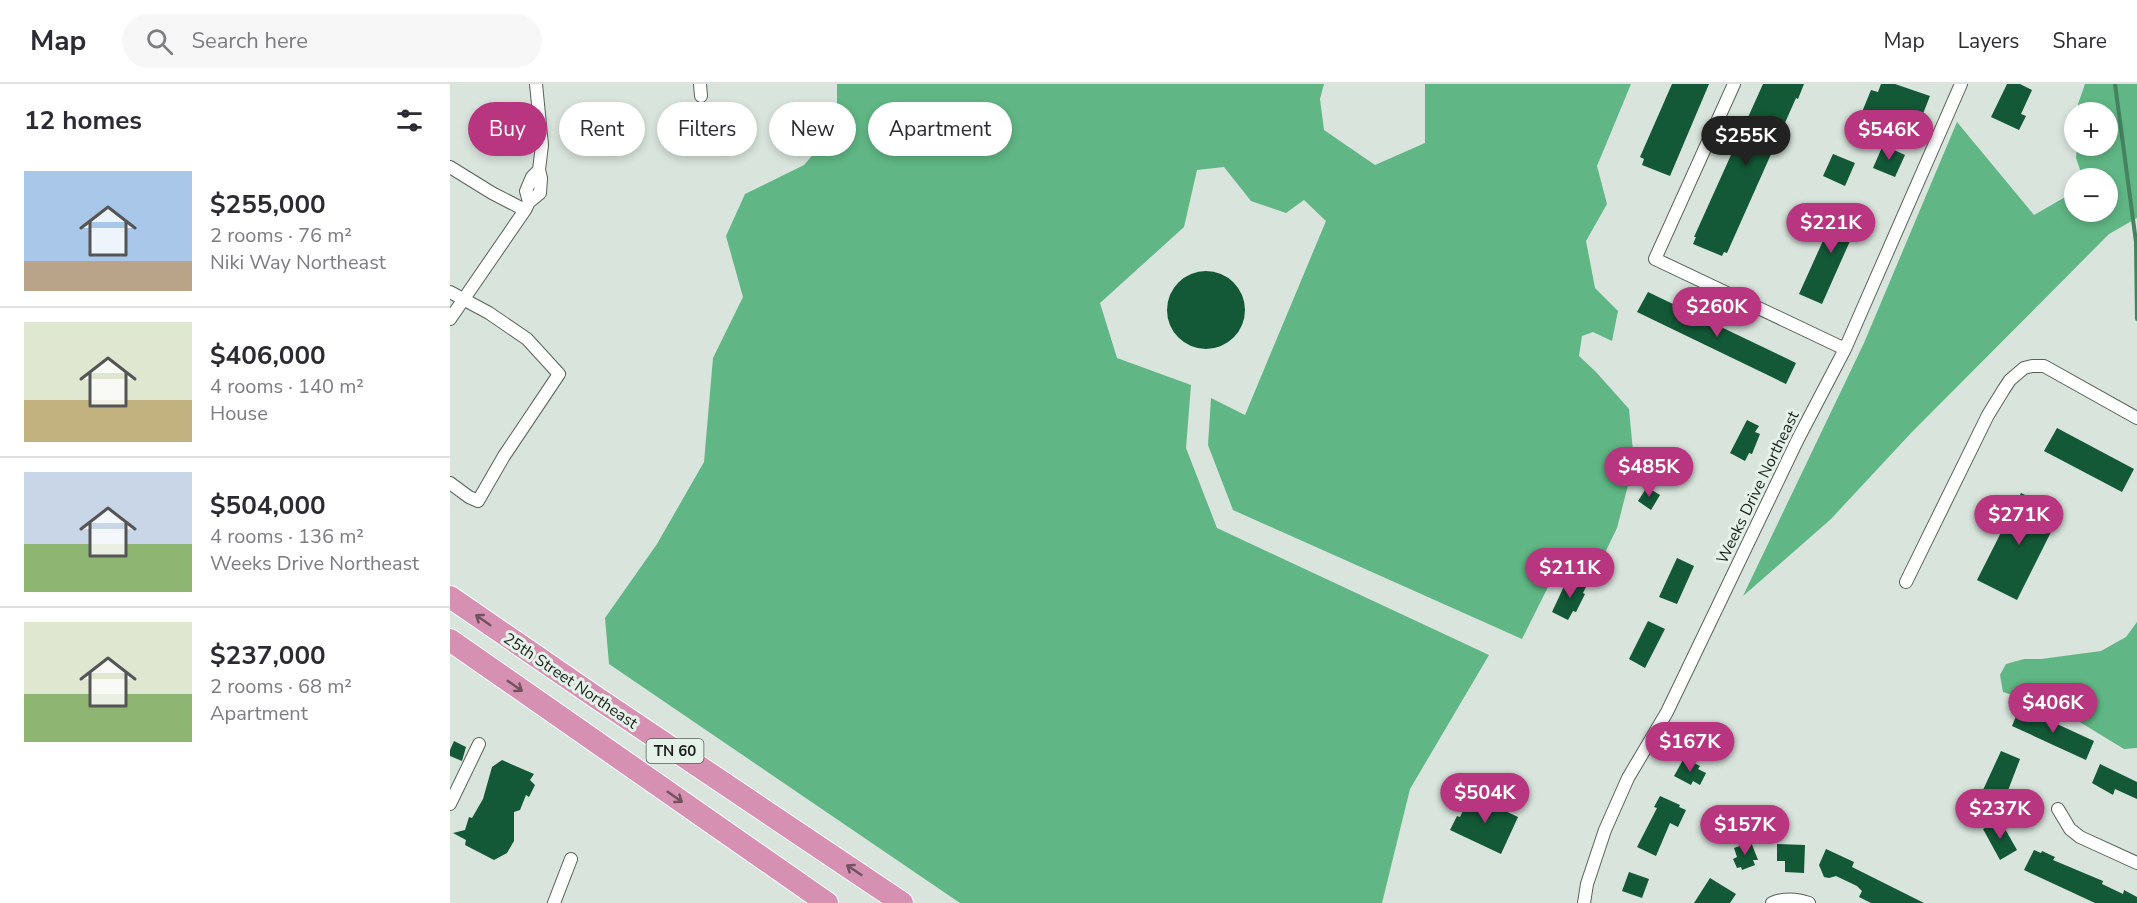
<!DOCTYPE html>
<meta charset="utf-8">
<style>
:root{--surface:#fff;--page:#f7f7f7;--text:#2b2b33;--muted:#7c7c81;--line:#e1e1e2;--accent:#b8367f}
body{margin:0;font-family:"Nunito Sans",sans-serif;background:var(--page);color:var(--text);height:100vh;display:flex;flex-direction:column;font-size:22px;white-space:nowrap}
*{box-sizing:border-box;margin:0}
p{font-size:20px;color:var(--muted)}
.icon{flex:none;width:33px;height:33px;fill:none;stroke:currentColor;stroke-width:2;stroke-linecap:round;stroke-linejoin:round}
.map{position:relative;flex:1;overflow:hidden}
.details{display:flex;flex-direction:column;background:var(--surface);width:450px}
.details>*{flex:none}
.guide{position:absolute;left:18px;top:18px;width:570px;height:54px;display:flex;gap:12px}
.tools{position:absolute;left:1614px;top:18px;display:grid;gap:12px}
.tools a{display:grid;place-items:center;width:54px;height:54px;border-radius:50%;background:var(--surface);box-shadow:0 3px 9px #0003;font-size:30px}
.price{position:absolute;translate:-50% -51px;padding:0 14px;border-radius:21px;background:var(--accent);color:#fff;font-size:20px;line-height:39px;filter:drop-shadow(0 2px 3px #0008)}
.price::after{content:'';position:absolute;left:50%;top:36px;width:18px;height:14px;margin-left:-9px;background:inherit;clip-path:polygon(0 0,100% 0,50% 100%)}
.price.active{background:#222;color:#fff}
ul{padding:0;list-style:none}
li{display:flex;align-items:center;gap:18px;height:150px;padding:0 24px}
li+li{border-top:2px solid var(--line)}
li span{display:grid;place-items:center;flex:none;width:168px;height:120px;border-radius:0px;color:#555}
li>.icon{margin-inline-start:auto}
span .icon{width:72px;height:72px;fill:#fffc;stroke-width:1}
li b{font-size:26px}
h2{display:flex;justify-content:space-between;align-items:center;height:72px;padding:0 24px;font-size:26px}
.chip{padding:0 21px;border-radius:27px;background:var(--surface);box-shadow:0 3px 9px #0003;font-size:21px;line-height:54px}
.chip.active{background:var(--accent);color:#fff}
header{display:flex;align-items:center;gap:36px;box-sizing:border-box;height:84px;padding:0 30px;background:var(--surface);border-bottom:2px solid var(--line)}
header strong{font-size:28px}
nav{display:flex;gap:33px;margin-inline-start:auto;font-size:21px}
.search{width:420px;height:54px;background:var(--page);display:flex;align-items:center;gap:15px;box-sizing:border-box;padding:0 21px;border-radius:33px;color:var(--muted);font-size:22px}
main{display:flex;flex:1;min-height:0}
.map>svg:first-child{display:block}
</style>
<header>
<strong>Map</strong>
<div class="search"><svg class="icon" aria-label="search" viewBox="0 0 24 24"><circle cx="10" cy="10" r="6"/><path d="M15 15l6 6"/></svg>Search here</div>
<nav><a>Map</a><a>Layers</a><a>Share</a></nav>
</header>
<main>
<section class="details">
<h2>12 homes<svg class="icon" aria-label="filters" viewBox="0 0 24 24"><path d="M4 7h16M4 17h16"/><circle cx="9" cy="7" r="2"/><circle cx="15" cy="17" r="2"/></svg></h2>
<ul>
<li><span style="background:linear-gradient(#a9c7e8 75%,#b9a48a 0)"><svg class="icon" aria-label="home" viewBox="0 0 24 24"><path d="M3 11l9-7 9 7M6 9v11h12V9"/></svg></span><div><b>$255,000</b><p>2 rooms · 76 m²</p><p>Niki Way Northeast</p></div></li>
<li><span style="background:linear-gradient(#dfe7d0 65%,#c2b280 0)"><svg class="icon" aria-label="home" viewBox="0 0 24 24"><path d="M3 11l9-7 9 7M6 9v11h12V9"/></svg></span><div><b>$406,000</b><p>4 rooms · 140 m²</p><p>House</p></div></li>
<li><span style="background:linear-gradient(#c9d6e8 60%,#8fb573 0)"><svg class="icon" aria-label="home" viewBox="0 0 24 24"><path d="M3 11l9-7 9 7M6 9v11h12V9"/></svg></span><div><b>$504,000</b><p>4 rooms · 136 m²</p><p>Weeks Drive Northeast</p></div></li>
<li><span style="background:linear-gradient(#dfe7d0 60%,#8fb573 0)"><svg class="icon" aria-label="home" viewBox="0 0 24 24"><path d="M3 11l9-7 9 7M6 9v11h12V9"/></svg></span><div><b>$237,000</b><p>2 rooms · 68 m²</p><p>Apartment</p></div></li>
</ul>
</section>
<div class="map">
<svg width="1687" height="819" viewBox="0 0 1687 819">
<rect width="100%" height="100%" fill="#d8e4dc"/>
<path fill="#60b684" d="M387 0H874L870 15 874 46 925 81 975 59V0H1181L1147 82 1157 120 1136 157 1145 204 1168 227 1162 257 1143 248 1132 252 1129 272 1146 288 1179 325 1184 378 1167 444 1151 477 1127 474 1108 483 1072 555 783 426 758 361 761 314 795 331 876 137 854 116 836 129 801 117 774 83 747 86 734 143 650 219 667 274 741 301 736 364 767 444 1039 571 960 705 932 819H510L159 580 155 534 207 460 254 378 263 274 293 213 276 152 295 110 354 81 387 43Z
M1635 0H1687V134L1659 150 1461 349 1381 435 1293 512 1414 259 1507 38 1584 131 1624 108V128H1658V94H1633L1626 74 1627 62H1658V28H1628V20Z
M1687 538V664L1674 665 1610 626 1553 608 1550 591 1556 580 1574 575H1591L1651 567 1676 553Z"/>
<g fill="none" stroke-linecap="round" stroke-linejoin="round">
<path stroke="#45825f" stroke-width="4" d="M1665 0 1686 158 1687 235"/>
</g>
<path fill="#135937" d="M1222 0H1259L1220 92 1192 81 1194 75 1190 73Z
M1313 0H1354L1348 15 1346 14 1277 169 1274 168 1272 172 1243 160 1246 153H1244Z
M1431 0H1445L1480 12 1465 50 1412 28 1421 6 1428 8Z
M1557 0H1570L1582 6 1571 30 1576 32 1569 46 1541 33Z
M1433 61 1455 71 1445 93 1423 84Z
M1383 70 1405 79 1395 102 1373 92Z
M1390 119 1412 130 1372 220 1349 210Z
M717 226a39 39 0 1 1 78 0a39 39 0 1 1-78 0Z
M1198 208 1346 279 1336 300 1187 228Z
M1297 336 1309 342 1305 348 1310 350 1302 370 1299 369 1295 377 1280 369Z
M1607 344 1684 385 1672 408 1594 367Z
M1197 403 1210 411 1201 426 1188 417Z
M1571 409 1611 428 1567 516 1527 496Z
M1227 474 1244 482 1227 520 1209 513Z
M1122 493 1137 501 1133 509 1135 510 1126 528 1123 527 1118 536 1102 528 1116 498 1119 499Z
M1198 537 1215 545 1195 584 1179 575Z
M1570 623 1644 657 1636 676 1562 642Z
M4 657 16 663 12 677 0 672V666Z
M1551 667 1570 675 1554 717 1533 706Z
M1234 674 1250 682 1248 685 1256 689 1250 701 1243 697 1241 701 1224 692Z
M52 676 84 690 80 696 85 701 79 713 76 711 70 726 64 728V757L57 769 44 776 15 761 16 756 3 749 15 746 19 733 22 734 33 715 42 683Z
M1650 680 1687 698V715L1665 705 1663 711 1642 699Z
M1021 711 1068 733 1051 770 1000 746 1007 732 1010 733Z
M1210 712 1230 721 1229 723 1236 726 1228 743 1220 739 1206 772 1187 763 1207 724 1204 723Z
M1550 736 1567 766 1550 776 1533 745Z
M1301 758 1308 776H1303L1305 781 1292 786 1291 783 1287 784 1283 775 1287 773 1284 764Z
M1327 760 1355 761 1354 789 1335 788V777H1327Z
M1376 765 1404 778 1402 783 1474 819H1421L1409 813 1412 807 1407 802 1386 792 1379 794 1374 793 1369 781Z
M1584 766 1591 769 1592 767 1605 773 1603 776 1653 797 1652 800 1673 810 1674 806 1687 813V819H1645L1574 786Z
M1179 788 1199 795 1192 814 1172 807Z
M1260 794 1286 810 1280 819H1244Z"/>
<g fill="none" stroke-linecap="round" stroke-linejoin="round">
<defs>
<path id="minor" d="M250 0 251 12
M1284 0 1205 175 1395 265
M0 83 42 109 75 126
M79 118 76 107 82 93 89 86
M0 208 39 229 77 255 109 290 54 372 28 417 19 413 0 399
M0 235 75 126 79 118 90 109 91 94 89 86 92 61 86 0
M1456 498 1538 331 1554 305 1560 296 1574 284 1582 282H1594L1687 334
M0 720 29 660
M1608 725 1620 745 1630 753 1687 779
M104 819 121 775
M1134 819 1137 800 1155 746 1178 694 1217 628 1348 355 1395 265 1511 0
M1322 819C1334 814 1348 815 1359 819"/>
<path id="motorway" d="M0 513 147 614 452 819
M0 556 377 819"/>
</defs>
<use href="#minor" stroke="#57625b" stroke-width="14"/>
<use href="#motorway" stroke="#fff" stroke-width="24"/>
<use href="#minor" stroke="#fff" stroke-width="12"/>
<use href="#motorway" stroke="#d690b1" stroke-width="22"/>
</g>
<defs><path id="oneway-shaft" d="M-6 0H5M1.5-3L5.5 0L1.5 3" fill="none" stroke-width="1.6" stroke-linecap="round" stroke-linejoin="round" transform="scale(1.5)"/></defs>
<g stroke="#705260">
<use href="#oneway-shaft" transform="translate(33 536) rotate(-145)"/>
<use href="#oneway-shaft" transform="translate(65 602) rotate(35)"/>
<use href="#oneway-shaft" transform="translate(225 713) rotate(35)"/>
<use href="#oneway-shaft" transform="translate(404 786) rotate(-146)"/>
</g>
<g text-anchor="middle" stroke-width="6" stroke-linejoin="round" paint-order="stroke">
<rect fill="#e5f2e9" stroke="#585f5a" stroke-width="1.5" x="196.5" y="655" width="57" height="24" rx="4.5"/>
<g font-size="15" font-weight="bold" fill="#1c201d">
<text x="225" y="672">TN 60</text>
</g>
<g font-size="16" fill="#1c201d" stroke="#e5f2e9">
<text transform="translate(1307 403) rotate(-64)" y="6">Weeks Drive Northeast</text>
<text transform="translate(121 596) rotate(34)" y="6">25th Street Northeast</text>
</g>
</g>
</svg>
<div class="tools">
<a>+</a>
<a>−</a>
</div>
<b class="price" style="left:1439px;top:77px">$546K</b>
<b class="price active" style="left:1296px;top:83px">$255K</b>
<b class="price" style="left:1381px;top:170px">$221K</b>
<b class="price" style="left:1267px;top:254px">$260K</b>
<b class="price" style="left:1199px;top:414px">$485K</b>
<b class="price" style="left:1569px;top:462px">$271K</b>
<b class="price" style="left:1120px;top:515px">$211K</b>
<b class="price" style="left:1603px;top:650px">$406K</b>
<b class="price" style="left:1240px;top:689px">$167K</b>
<b class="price" style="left:1035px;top:740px">$504K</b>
<b class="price" style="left:1550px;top:756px">$237K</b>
<b class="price" style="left:1295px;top:772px">$157K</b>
<div class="guide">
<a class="chip active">Buy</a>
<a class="chip">Rent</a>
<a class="chip">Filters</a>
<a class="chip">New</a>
<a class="chip">Apartment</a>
</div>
</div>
</main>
